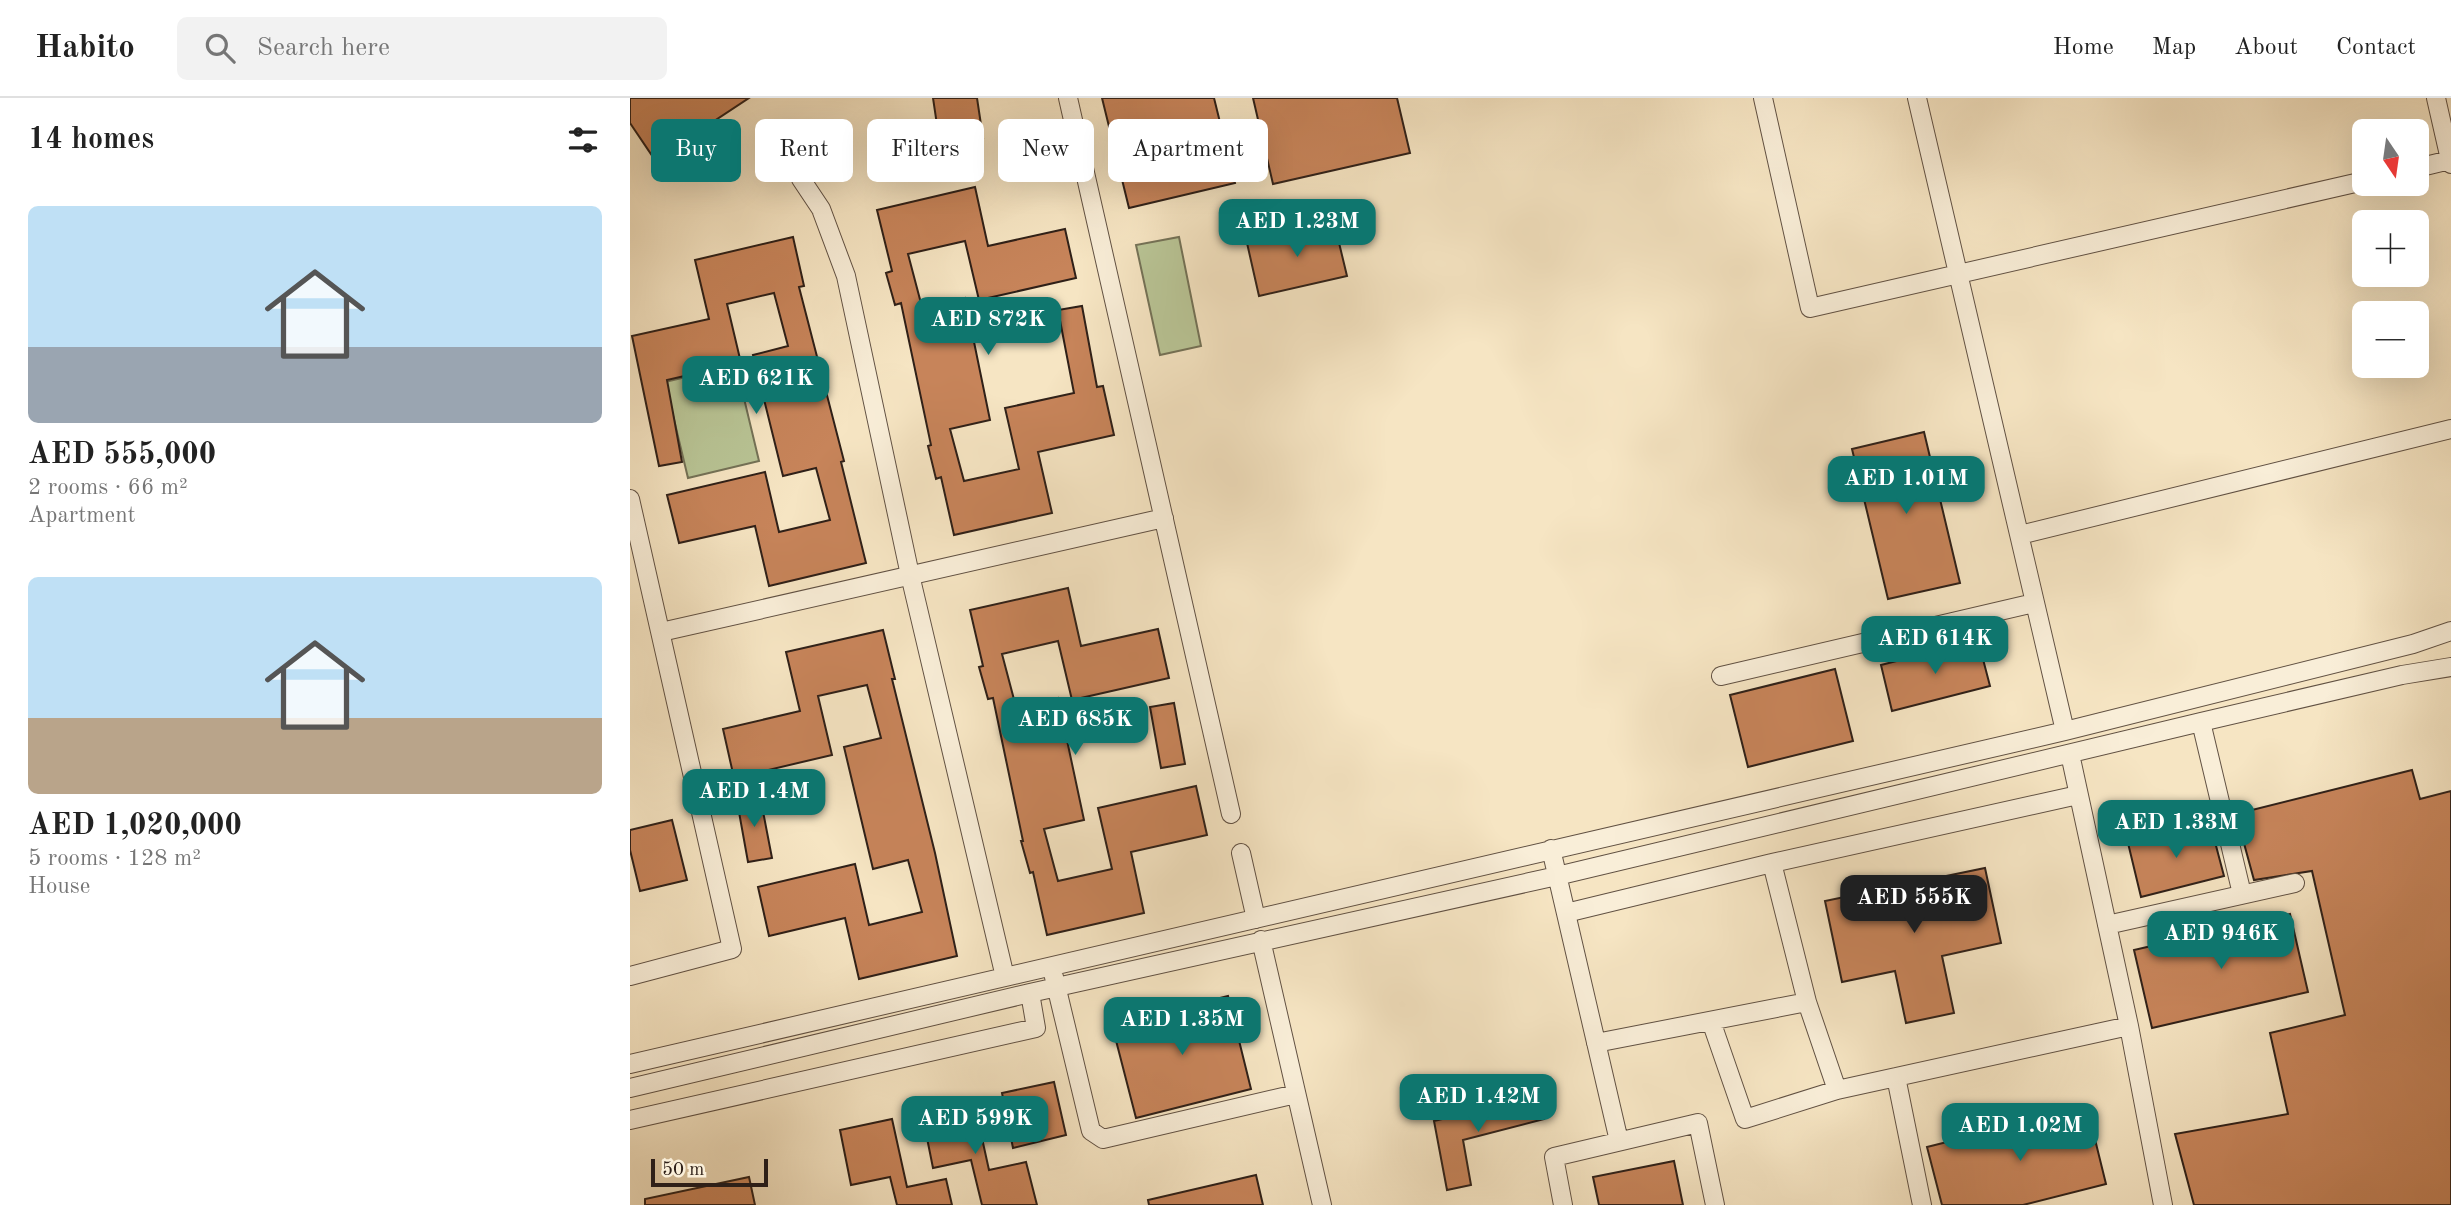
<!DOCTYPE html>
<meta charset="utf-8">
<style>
:root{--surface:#fff;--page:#f2f2f2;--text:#222;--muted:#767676;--line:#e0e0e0;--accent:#0f766e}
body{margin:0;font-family:"Old Standard TT",serif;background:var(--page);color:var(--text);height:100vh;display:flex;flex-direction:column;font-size:26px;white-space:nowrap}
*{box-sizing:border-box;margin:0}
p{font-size:23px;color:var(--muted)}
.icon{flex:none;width:38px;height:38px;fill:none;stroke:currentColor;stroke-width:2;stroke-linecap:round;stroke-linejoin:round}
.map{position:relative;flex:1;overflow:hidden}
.details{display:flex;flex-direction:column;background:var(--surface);width:630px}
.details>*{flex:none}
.guide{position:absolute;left:21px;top:21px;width:665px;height:63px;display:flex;gap:14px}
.needle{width:46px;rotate:167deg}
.fabs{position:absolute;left:1722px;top:21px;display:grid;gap:14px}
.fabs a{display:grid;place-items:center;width:77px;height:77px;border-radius:10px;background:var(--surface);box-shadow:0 7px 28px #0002;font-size:35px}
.scale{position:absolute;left:21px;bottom:18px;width:117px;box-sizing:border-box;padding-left:7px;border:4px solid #2f2018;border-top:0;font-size:19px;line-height:24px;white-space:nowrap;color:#2f2018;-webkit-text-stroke:5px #f9eed8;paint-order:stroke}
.price{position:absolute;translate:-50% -60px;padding:0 16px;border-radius:14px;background:var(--accent);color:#fff;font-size:23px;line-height:46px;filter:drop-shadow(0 2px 4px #0008)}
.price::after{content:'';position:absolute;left:50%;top:42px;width:21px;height:16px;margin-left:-10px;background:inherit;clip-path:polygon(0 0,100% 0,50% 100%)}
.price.on{background:#222;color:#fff}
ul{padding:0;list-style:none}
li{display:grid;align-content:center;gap:14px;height:371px;padding:0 28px}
li span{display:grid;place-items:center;height:217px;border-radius:10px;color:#555}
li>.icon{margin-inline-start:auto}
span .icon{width:126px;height:126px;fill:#fffc;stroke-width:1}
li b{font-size:30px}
h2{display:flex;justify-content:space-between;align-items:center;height:84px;padding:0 28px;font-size:30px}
.chip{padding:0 24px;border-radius:10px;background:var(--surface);box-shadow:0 7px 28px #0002;font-size:24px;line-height:63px}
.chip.on{background:var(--accent);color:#fff}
header{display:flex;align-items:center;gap:42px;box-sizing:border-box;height:98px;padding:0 35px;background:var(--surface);border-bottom:2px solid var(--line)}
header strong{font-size:33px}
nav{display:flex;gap:38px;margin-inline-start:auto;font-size:24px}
.search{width:490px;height:63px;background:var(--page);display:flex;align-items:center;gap:18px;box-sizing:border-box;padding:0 24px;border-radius:10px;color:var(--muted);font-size:26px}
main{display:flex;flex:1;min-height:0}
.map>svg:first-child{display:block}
</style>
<header>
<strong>Habito</strong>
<div class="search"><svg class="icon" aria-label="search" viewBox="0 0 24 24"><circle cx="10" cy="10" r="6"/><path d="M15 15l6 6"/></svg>Search here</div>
<nav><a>Home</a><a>Map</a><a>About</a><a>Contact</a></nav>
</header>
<main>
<section class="details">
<h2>14 homes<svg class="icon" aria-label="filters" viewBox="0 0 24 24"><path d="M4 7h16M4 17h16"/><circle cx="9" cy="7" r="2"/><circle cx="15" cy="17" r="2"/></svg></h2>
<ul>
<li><span style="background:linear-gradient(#bfe0f5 65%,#9aa5b1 0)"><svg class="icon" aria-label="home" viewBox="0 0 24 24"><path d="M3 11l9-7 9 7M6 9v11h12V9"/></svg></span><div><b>AED 555,000</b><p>2 rooms · 66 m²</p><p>Apartment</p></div></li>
<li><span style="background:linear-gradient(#bfe0f5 65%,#b9a48a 0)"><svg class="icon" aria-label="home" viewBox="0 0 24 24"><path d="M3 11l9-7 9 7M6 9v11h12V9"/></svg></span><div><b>AED 1,020,000</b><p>5 rooms · 128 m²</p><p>House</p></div></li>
</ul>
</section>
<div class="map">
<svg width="1821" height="1107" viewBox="0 0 1821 1107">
<rect width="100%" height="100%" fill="#f6e5c3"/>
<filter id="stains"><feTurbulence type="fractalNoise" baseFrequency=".00286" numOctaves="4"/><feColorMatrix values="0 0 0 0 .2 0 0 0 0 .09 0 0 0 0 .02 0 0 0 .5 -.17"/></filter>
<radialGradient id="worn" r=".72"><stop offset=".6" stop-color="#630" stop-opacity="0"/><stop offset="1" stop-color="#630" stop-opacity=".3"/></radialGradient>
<path fill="#b9c596" stroke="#747257" stroke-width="2" d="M549 139 571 248 530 257 506 147Z
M106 267 129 363 58 380 35 284Z"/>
<path fill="#c7845a" stroke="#2f2018" stroke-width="2" d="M0 0H119L25 62 0 25Z
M303 0H347L353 40 310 47Z
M472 0H584L605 85 499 110Z
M623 0H767L780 55 643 86Z
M345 89 358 148 435 131 446 180 349 202 335 143 278 156 292 209 335 200 360 322 320 331 334 383 389 371 375 310 444 295 428 212 452 208 467 289 473 288 484 337 408 354 422 415 324 437 311 379 306 381 298 348 301 347 271 205 265 207 256 175 262 173 247 112Z
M704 124 717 178 629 198 617 145Z
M163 139 174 188 169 189 214 363 211 364 236 465 139 488 125 428 49 445 37 397 135 374 149 434 200 422 186 370 153 378 123 257 158 248 144 195 97 206 111 265 37 282 52 364 29 368 2 238 79 221 65 162Z
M1294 334 1330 485 1258 501 1222 351Z
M438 490 451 548 528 531 539 580 442 602 428 543 372 556 386 609 428 600 454 722 414 731 428 783 482 771 468 710 566 688 577 737 501 754 514 815 417 837 403 774 400 775 391 743H393L363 600 358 601 349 569 353 568 340 512Z
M253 532 265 581H262L305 755 327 858 229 881 215 820 139 838 128 789 225 766 239 827 292 814 278 762 243 771 214 649 251 640 237 587 188 598 202 657 104 680 93 631 170 613 156 554Z
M1348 542 1360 588 1262 613 1251 567Z
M1205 571 1223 643 1118 669 1100 597Z
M544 605 555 666 531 670 520 609Z
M1782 672 1790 701 1821 693V1107H1564L1545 1036 1658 1016 1640 935 1715 917 1682 773 1624 782 1606 716Z
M130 698 142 760 118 764 107 703Z
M42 722 57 782 10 793 0 752V732Z
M1580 725 1594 778 1511 799 1498 745Z
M1355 770 1371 845 1312 858 1324 915 1276 925 1265 873 1212 884 1195 803Z
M1660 816 1678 894 1522 930 1504 852Z
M598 898 621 991 506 1020 482 927Z
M424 984 436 1037 383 1050 372 995Z
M908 998 914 1021 833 1042 841 1087 817 1092 804 1023Z
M344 1004 359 1072 396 1064 407 1107H352L341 1062 303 1070 292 1015Z
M1457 1009 1476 1086 1393 1107H1312L1297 1049Z
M262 1021 277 1089 316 1081 322 1107H267L260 1079 221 1087 210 1032Z
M1044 1063 1053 1107H969L963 1079Z
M626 1077 633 1107H519L518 1102Z
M119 1079 125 1107H15V1101Z"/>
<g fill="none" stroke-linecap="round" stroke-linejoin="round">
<defs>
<path id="minor" d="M438 0 601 716
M1133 0 1180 210 1734 83
M1287 0 1435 633
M1806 0 1821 66
M1787 70 1820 62
M171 81 191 111 216 178 280 477 375 879
M0 401 102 851 0 878
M1390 437 1821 331
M31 534 534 420
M1091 578 1404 505
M1571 624 1612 796
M1440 656 1499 928 1533 1107
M921 751 989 1043
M611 755 626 821
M1142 765 1177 904 1207 992
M936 815 1142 765 1448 697
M1477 827 1665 785
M631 842 692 1107
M424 879 461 1033 473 1041 666 996
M1081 923 1115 1021 1207 992 1499 928
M966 945 1177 904
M0 966 1435 633 1783 546 1821 533
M1266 979 1292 1107
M0 990 400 895 927 778 1571 624 1772 577 1821 569
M0 1022 406 930 400 895
M933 1107 924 1059 1068 1025 1085 1107"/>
</defs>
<use href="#minor" stroke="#615143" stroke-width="20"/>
<use href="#minor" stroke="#f9eed8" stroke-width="18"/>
</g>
<rect width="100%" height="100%" filter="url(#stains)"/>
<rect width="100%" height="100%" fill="url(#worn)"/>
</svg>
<div class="fabs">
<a><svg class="needle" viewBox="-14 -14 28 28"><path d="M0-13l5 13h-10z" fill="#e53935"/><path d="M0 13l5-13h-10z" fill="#767676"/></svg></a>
<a>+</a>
<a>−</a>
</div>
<div class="scale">50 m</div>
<b class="price" style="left:667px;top:161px">AED 1.23M</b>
<b class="price" style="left:358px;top:259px">AED 872K</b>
<b class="price" style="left:126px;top:318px">AED 621K</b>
<b class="price" style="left:1276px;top:418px">AED 1.01M</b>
<b class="price" style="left:1305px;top:578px">AED 614K</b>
<b class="price" style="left:445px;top:659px">AED 685K</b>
<b class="price" style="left:124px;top:731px">AED 1.4M</b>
<b class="price" style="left:1546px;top:762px">AED 1.33M</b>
<b class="price on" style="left:1284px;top:837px">AED 555K</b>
<b class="price" style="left:1591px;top:873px">AED 946K</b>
<b class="price" style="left:552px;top:959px">AED 1.35M</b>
<b class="price" style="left:848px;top:1036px">AED 1.42M</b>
<b class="price" style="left:345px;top:1058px">AED 599K</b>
<b class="price" style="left:1390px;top:1065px">AED 1.02M</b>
<div class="guide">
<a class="chip on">Buy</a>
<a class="chip">Rent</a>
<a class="chip">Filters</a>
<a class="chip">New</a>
<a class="chip">Apartment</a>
</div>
</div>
</main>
